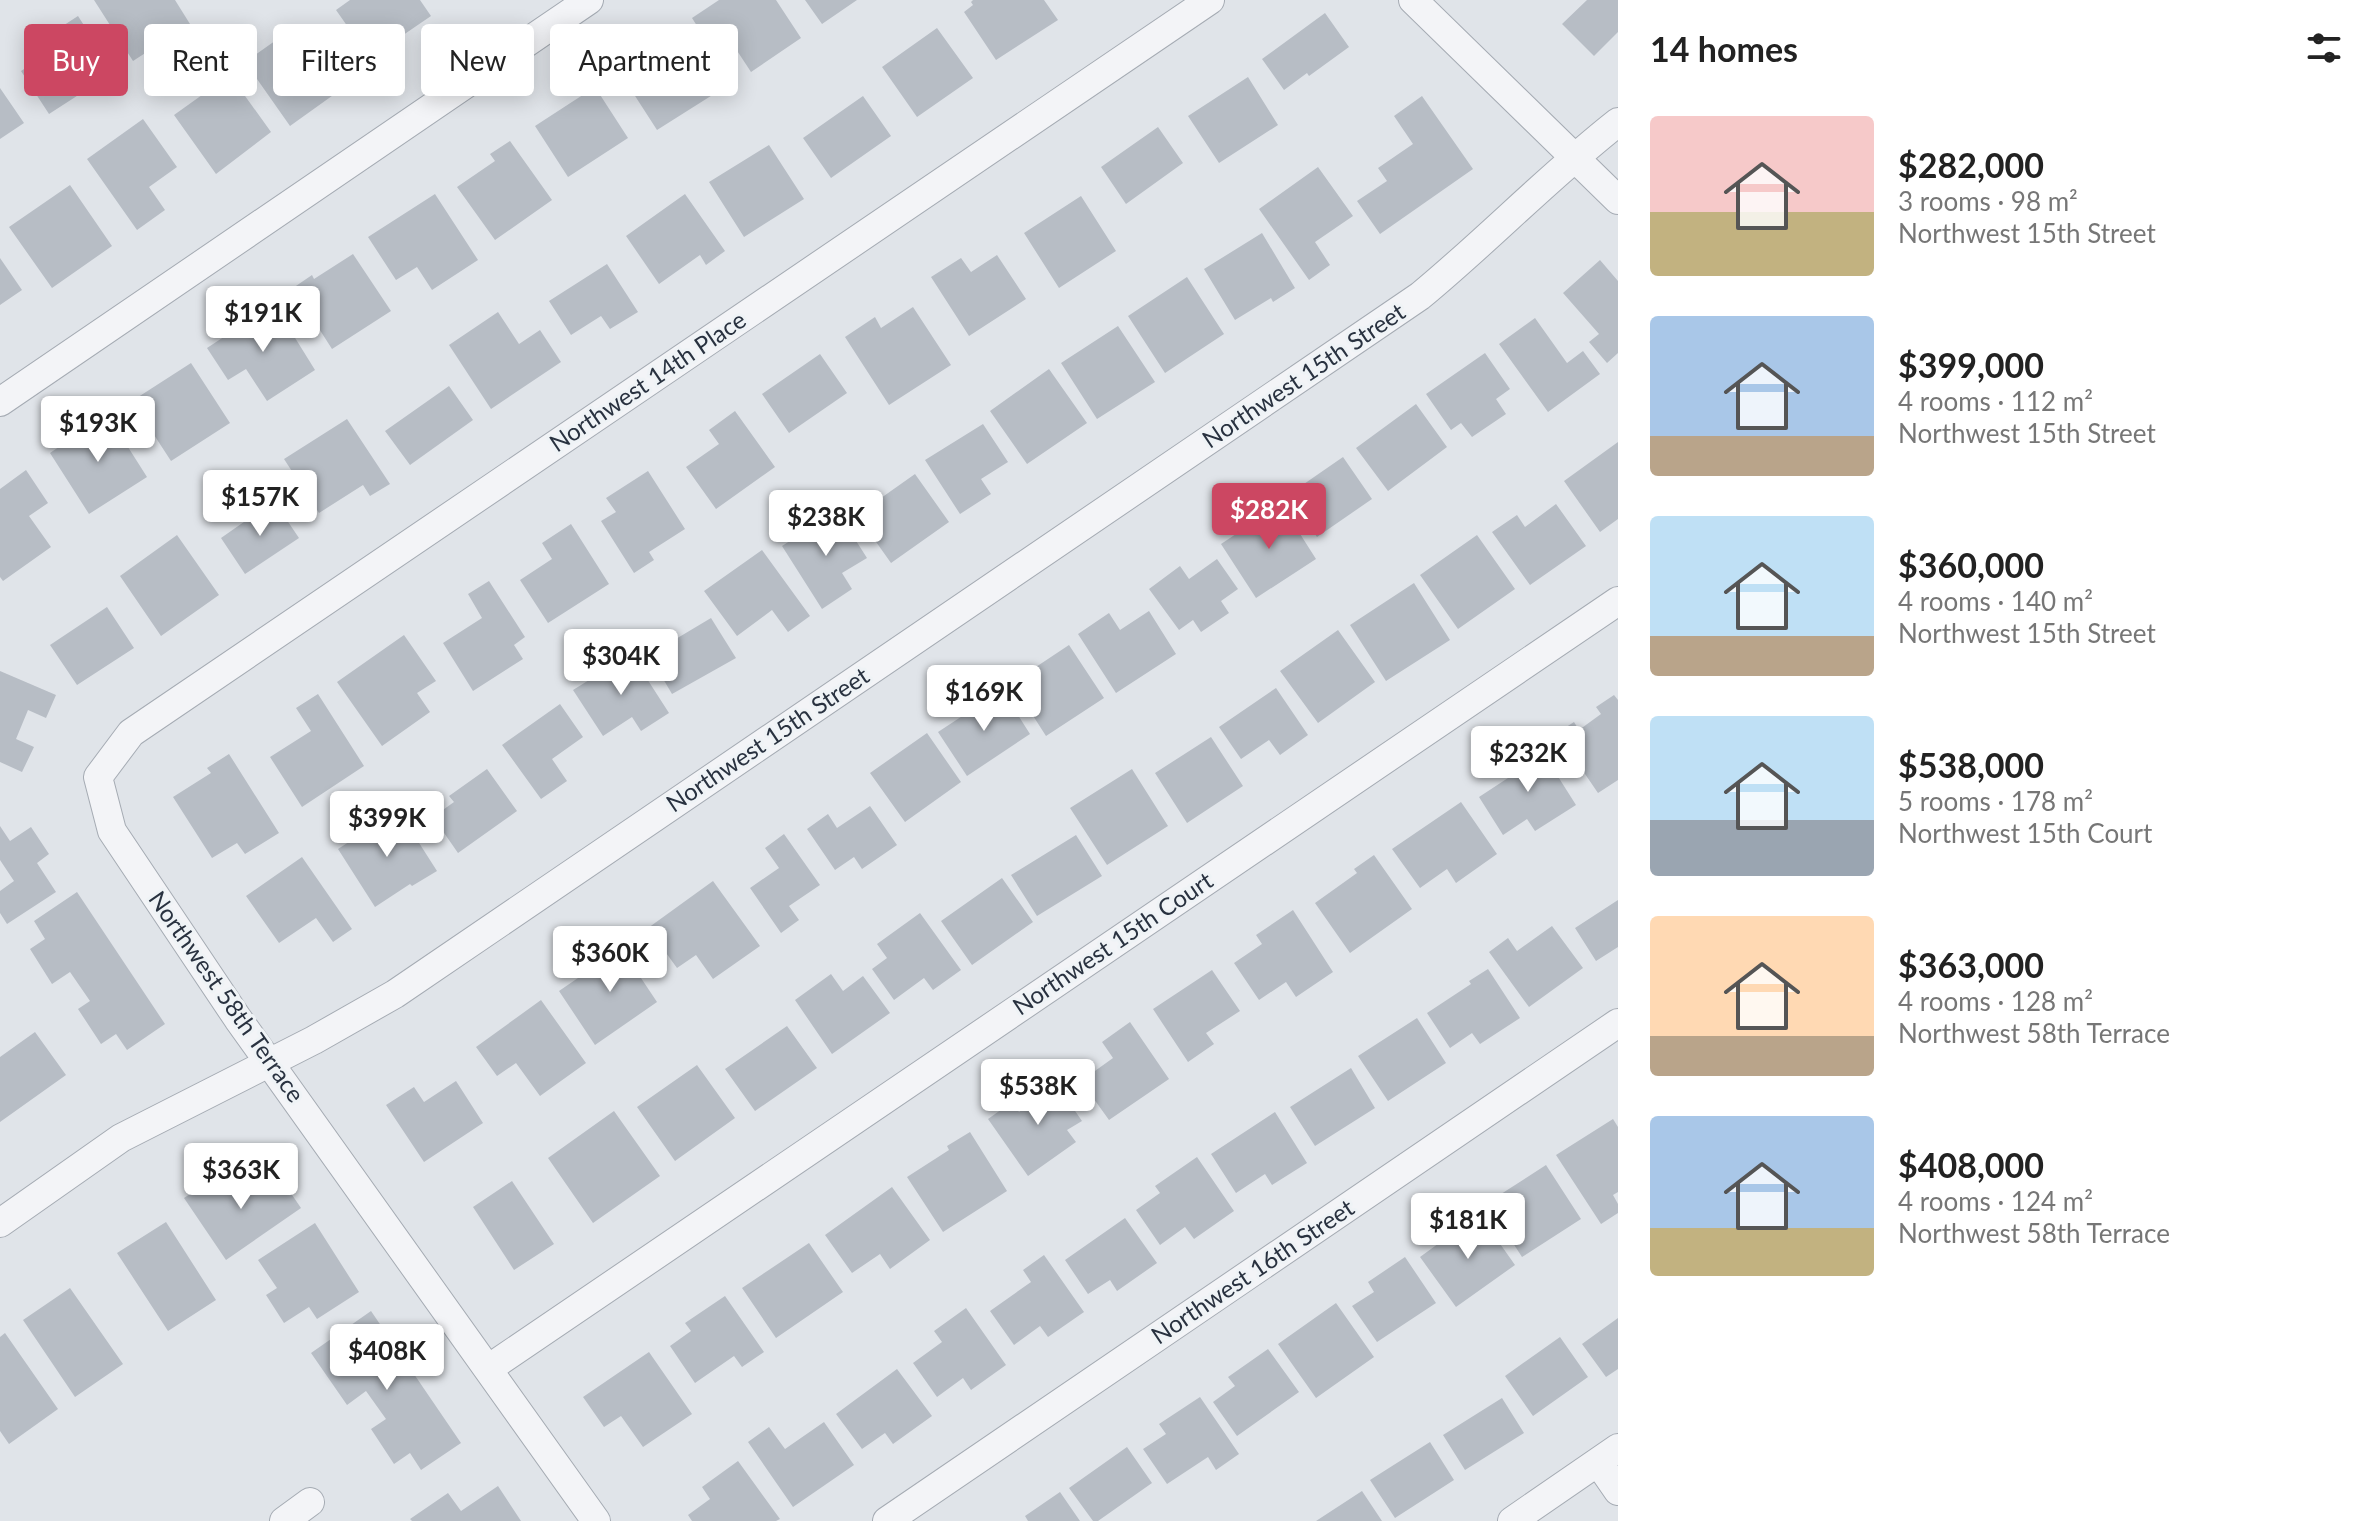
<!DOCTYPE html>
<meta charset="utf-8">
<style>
:root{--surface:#fff;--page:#f6f6f6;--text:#222;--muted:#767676;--accent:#cc4762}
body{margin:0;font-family:Lato,sans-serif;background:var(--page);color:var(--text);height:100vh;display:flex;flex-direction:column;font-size:30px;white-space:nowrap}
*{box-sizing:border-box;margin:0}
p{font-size:26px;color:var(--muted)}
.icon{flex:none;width:44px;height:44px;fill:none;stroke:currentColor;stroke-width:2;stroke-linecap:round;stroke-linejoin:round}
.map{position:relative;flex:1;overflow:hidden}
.details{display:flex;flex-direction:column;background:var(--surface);width:760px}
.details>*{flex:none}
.guide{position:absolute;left:24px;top:24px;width:760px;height:72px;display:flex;gap:16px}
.price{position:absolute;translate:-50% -68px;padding:0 18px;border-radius:8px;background:#fff;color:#222;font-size:26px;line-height:52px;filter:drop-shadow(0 2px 4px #0008)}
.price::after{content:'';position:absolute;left:50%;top:48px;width:24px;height:18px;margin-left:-12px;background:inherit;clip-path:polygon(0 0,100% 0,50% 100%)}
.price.active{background:var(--accent);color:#fff}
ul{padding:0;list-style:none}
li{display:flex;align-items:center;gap:24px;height:200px;padding:0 32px}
li span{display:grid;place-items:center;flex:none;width:224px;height:160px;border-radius:8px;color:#555}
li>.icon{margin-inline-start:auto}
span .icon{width:96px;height:96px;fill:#fffc;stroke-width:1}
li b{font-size:34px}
h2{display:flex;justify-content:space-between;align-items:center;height:96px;padding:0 32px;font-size:34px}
.tag{padding:0 28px;border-radius:8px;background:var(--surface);box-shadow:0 4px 20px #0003;font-size:28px;line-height:72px}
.tag.active{background:var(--accent);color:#fff}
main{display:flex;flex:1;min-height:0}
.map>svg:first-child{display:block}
</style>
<main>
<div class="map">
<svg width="1618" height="1521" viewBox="0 0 1618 1521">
<rect width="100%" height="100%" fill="#e0e4e9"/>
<path fill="#b7bdc5" d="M94 0H175L190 24 133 61Z
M350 0H420L431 16 390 44 397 53 376 67 336 10Z
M719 0H776L801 38 751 72 730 40 713 51 692 18Z
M805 0H857L822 24Z
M973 0H1044L1058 20 996 60 964 12 973 5 971 2Z
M1587 0H1618V32L1594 56 1562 24Z
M1325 13 1349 47 1309 76 1307 73 1284 90 1262 59Z
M78 16 114 72 49 114 21 71 63 44 55 31Z
M296 26 315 53 331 42 357 78 290 126 245 62Z
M937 28 973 78 917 117 882 67Z
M674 30 714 94 657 130 617 68Z
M230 75 271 132 216 174 174 115Z
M1248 77 1278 125 1219 163 1188 116Z
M595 87 628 138 568 177 535 126Z
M0 88 24 123 0 139Z
M863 96 891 136 831 178 803 138Z
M1422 96 1473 169 1380 234 1357 201 1387 181 1378 168 1413 144 1394 116Z
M143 119 177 167 149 187 165 210 137 230 87 159Z
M1158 127 1183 163 1126 204 1101 167Z
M510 141 552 200 495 240 457 187 495 161 490 154Z
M769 145 804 199 744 237 709 182Z
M1318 167 1353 216 1315 242 1330 265 1309 280 1259 209Z
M70 185 112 246 52 288 9 227Z
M435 194 478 260 432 290 417 267 396 280 368 237Z
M685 194 725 251 706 265 700 255 659 284 626 236Z
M1081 196 1116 251 1059 288 1024 233Z
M1262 233 1295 288 1273 302 1271 298 1235 320 1204 269Z
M353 254 391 311 332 349 293 288 312 275 314 279Z
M997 255 1026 299 969 336 931 277 961 258 971 272Z
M0 258 22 290 0 305Z
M1600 260 1618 281V353L1607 363 1589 342 1599 334 1563 293Z
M607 264 638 312 610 329 601 316 571 335 549 301Z
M1187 277 1224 334 1165 373 1128 316Z
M274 304 315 370 267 401 246 369 228 380 207 348Z
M913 307 951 365 889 405 845 337 875 317 881 328Z
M498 312 519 344 540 330 561 362 491 409 449 345Z
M1535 318 1567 363 1583 351 1600 374 1548 412 1499 344Z
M1118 326 1155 382 1097 419 1061 363Z
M1485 353 1510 389 1496 399 1506 414 1472 437 1461 423 1451 430 1426 394Z
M820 354 847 393 789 433 762 394Z
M191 363 230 423 171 461 132 401Z
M1049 369 1087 423 1027 464 990 411Z
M449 386 473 420 410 465 385 431Z
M1416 404 1447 447 1388 491 1356 448Z
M735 411 775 467 716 509 686 467 719 444 709 430Z
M107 414 147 477 89 514 50 453Z
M347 419 390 484 370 496 363 485 319 513 284 459Z
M983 424 1008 462 981 479 991 494 960 514 925 460Z
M1618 442V519L1600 532 1564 481Z
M1343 457 1372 499 1317 537 1288 495Z
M26 470 48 503 29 516 51 547 3 581 0 577V489Z
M648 471 685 529 649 552 654 560 634 573 601 521 616 512 606 498Z
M915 474 949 522 891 563 857 515Z
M274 501 299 538 245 574 221 538Z
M1281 504 1316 559 1256 598 1221 544Z
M1556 504 1586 546 1530 585 1492 532 1517 515 1525 527Z
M837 511 867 558 842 573 852 589 822 609 782 546Z
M571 524 609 584 548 623 520 580 552 559 542 543Z
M177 535 219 595 161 636 120 576Z
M1477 535 1515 589 1458 629 1420 575Z
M762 550 810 616 788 632 772 610 737 636 704 591Z
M1217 559 1238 589 1221 601 1229 613 1201 632 1193 620 1179 630 1149 589 1180 566 1189 579Z
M489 581 525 637 514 645 523 659 473 691 443 643 482 618 468 594Z
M1414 583 1450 640 1386 681 1350 625Z
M107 607 134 648 77 685 50 645Z
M1149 611 1176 654 1116 693 1078 634 1109 613 1120 630Z
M711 618 736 658 672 694 649 655Z
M1338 630 1375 682 1318 723 1280 671Z
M404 635 436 681 417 693 430 712 382 746 337 682Z
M1069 645 1104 698 1046 736 1012 683Z
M631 654 669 713 641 731 632 717 603 736 573 690Z
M0 671 56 695 46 718 28 710 16 739 34 747 22 772 0 762Z
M1276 688 1308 735 1280 755 1269 740 1241 759 1219 727Z
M1002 690 1030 734 967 776 938 732Z
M318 694 364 766 302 807 270 757 311 731 296 708Z
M1614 695 1618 700V780L1598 793 1557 733 1574 722 1579 730 1601 714 1596 707Z
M560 704 583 737 552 759 567 781 541 799 502 745Z
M927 733 961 782 905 822 870 773Z
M1211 737 1243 786 1187 823 1155 773Z
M1538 745 1576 805 1535 831 1527 819 1503 835 1479 797 1508 778 1501 768Z
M229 754 279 833 245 854 237 843 212 858 173 797 211 773 207 768Z
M487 769 517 811 458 853 433 817 454 802 449 796Z
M1132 769 1168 826 1107 865 1070 808Z
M1461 802 1497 854 1456 883 1447 869 1420 888 1392 849Z
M870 806 897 845 862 869 854 857 835 870 807 829 828 814 837 828Z
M398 810 437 871 412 886 410 884 375 907 338 849Z
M0 826 10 841 31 827 49 854 37 863 56 892 7 924 0 913V891L14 881 0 860Z
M784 834 820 885 789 906 799 920 781 933 750 888 779 868 765 848Z
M1076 835 1102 876 1037 916 1011 875Z
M1374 855 1412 909 1350 953 1315 903 1357 873 1354 869Z
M302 857 352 929 333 942 316 918 279 943 246 896Z
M1002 878 1033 922 972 965 941 921Z
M713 881 760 946 713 979 696 955 677 968 648 928Z
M77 892 165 1024 127 1050 116 1034 101 1044 78 1009 90 1001 70 972 52 984 30 949 45 939 34 921Z
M1618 900V947L1596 961 1575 928Z
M1293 910 1333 972 1296 997 1286 982 1259 1000 1234 963 1262 944 1256 935Z
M920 913 961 970 933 990 924 978 894 1000 872 969 887 958 877 944Z
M1552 926 1583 968 1529 1007 1489 952 1508 938 1517 951Z
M632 941 650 967 639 975 657 1002 595 1045 559 991Z
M1488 969 1520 1018 1480 1044 1472 1033 1450 1048 1427 1013 1471 984 1469 981Z
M1212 970 1240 1011 1206 1033 1214 1044 1188 1062 1153 1009Z
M831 974 843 991 863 976 890 1013 832 1054 795 1000Z
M541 1000 586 1063 540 1096 516 1063 497 1076 476 1047Z
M1417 1018 1446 1063 1388 1101 1358 1056Z
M1130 1022 1169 1079 1109 1120 1081 1081 1113 1058 1102 1042Z
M787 1026 817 1068 755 1111 725 1069Z
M35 1032 66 1075 0 1122V1057Z
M697 1065 735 1118 675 1161 637 1107Z
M1351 1068 1375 1108 1315 1146 1290 1107Z
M1051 1076 1082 1121 1067 1130 1076 1142 1028 1176 988 1119 1012 1102 1019 1112 1038 1098 1032 1090Z
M456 1081 483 1123 424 1162 386 1105 414 1087 424 1102Z
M614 1111 660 1176 593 1223 548 1158Z
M1275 1112 1307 1163 1272 1185 1265 1174 1236 1193 1211 1154Z
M1613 1119 1618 1127V1192L1613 1195 1618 1204V1213L1601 1224 1556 1155Z
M970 1132 1007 1191 943 1232 907 1177 949 1150 947 1146Z
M1197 1157 1234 1211 1194 1239 1185 1227 1160 1245 1136 1210 1160 1193 1155 1186Z
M1546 1165 1581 1219 1522 1257 1487 1203Z
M275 1170 301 1208 226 1260 184 1198 222 1173 238 1196Z
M512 1181 554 1244 514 1270 473 1207Z
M892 1187 930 1240 890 1269 880 1254 852 1273 825 1235Z
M1479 1214 1515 1265 1456 1307 1420 1257Z
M1125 1218 1157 1263 1117 1291 1110 1280 1088 1294 1065 1260Z
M166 1222 216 1300 168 1331 117 1253Z
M315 1223 359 1292 317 1319 309 1307 284 1323 266 1295 277 1288 258 1260Z
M809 1243 843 1292 776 1338 742 1288Z
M1044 1255 1084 1312 1048 1337 1040 1326 1014 1345 990 1311 1031 1282 1023 1270Z
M1405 1257 1436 1303 1377 1342 1352 1306 1374 1292 1368 1282Z
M70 1288 123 1364 75 1397 23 1320Z
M725 1296 764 1352 742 1367 734 1356 695 1383 670 1346 691 1331 685 1323Z
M1336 1303 1374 1357 1316 1398 1278 1344Z
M966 1308 1006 1365 971 1390 963 1378 937 1397 913 1363 942 1342 934 1331Z
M371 1311 461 1443 421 1470 410 1453 394 1464 371 1429 386 1419 366 1391 347 1405 311 1353Z
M1618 1318V1369L1606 1377 1582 1344Z
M5 1333 58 1409 9 1444 0 1431V1337Z
M1560 1337 1588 1377 1533 1416 1505 1376Z
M1268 1349 1299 1392 1237 1436 1213 1402 1235 1386 1228 1377Z
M649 1352 692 1414 643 1447 621 1416 604 1427 583 1397Z
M897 1369 932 1416 893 1444 885 1433 862 1449 836 1414Z
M1200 1397 1239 1454 1216 1470 1208 1457 1167 1484 1143 1449 1166 1434 1159 1424Z
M1502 1398 1524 1433 1465 1470 1443 1435Z
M824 1422 854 1465 793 1507 748 1442 769 1427 785 1449Z
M1430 1442 1454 1480 1395 1518 1370 1480Z
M1127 1447 1152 1483 1098 1521H1093L1069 1488Z
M738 1461 780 1519 776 1521H692L688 1515 710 1499 702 1487Z
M498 1486 521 1521H412L410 1519 448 1493 461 1511Z
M1362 1491 1382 1521H1316Z
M1060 1492 1080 1521H1028L1025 1516Z"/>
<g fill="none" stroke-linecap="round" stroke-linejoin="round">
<defs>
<path id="street" d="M1413 0 1618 200
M0 402 589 0
M0 1223 121 1138 314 1040 395 994 1420 296C1488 240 1549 176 1618 122
M488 1369 1618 601
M1598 1462 1618 1491
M284 1521 310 1502
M596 1521 238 1019 112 831 98 777 131 733 1210 0
M887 1521 1618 1023
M1512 1521 1618 1448"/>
</defs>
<use href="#street" stroke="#a5abb3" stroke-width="30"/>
<use href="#street" stroke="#f3f4f7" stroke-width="28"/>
</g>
<g text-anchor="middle" stroke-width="6" stroke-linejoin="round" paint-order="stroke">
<g font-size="24" fill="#293240" stroke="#eff3f6">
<text transform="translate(1304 376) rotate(-34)" y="8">Northwest 15th Street</text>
<text transform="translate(648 382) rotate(-34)" y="8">Northwest 14th Place</text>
<text transform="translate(768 740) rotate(-34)" y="8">Northwest 15th Street</text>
<text transform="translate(1113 944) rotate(-34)" y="8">Northwest 15th Court</text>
<text transform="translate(226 997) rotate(55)" y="8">Northwest 58th Terrace</text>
<text transform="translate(1253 1272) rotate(-34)" y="8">Northwest 16th Street</text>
</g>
</g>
</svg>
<b class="price" style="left:263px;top:354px">$191K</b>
<b class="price" style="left:98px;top:464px">$193K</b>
<b class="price" style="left:260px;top:538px">$157K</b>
<b class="price active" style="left:1269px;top:551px">$282K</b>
<b class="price" style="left:826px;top:558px">$238K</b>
<b class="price" style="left:621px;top:697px">$304K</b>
<b class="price" style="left:984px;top:733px">$169K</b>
<b class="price" style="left:1528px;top:794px">$232K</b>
<b class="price" style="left:387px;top:859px">$399K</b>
<b class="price" style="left:610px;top:994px">$360K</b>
<b class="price" style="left:1038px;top:1127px">$538K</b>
<b class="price" style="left:241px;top:1211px">$363K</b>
<b class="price" style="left:1468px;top:1261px">$181K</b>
<b class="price" style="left:387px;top:1392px">$408K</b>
<div class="guide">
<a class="tag active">Buy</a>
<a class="tag">Rent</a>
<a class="tag">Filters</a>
<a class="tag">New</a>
<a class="tag">Apartment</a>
</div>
</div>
<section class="details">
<h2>14 homes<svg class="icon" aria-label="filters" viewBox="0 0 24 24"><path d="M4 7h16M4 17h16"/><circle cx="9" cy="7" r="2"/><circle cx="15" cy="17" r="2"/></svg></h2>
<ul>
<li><span style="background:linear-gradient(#f6c9c9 60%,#c2b280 0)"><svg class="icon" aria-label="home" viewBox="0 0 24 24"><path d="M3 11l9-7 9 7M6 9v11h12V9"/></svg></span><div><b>$282,000</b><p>3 rooms · 98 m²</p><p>Northwest 15th Street</p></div></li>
<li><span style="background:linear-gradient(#a9c7e8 75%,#b9a48a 0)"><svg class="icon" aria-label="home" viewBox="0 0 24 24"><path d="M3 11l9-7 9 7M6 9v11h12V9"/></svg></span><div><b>$399,000</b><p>4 rooms · 112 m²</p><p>Northwest 15th Street</p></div></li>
<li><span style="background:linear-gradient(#bfe0f5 75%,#b9a48a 0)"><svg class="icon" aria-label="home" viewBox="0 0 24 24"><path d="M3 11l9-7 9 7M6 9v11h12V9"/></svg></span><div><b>$360,000</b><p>4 rooms · 140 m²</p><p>Northwest 15th Street</p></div></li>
<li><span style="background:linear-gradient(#bfe0f5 65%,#9aa5b1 0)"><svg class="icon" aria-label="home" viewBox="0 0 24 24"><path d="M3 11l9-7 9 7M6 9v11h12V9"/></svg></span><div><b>$538,000</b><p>5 rooms · 178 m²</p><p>Northwest 15th Court</p></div></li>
<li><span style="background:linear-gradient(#ffd9b3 75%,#b9a48a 0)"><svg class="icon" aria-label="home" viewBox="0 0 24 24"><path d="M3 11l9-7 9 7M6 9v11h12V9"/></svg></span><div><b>$363,000</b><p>4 rooms · 128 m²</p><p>Northwest 58th Terrace</p></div></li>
<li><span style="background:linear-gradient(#a9c7e8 70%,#c2b280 0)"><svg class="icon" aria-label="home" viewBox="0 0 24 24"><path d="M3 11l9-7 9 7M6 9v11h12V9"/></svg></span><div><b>$408,000</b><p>4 rooms · 124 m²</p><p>Northwest 58th Terrace</p></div></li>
</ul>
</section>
</main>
